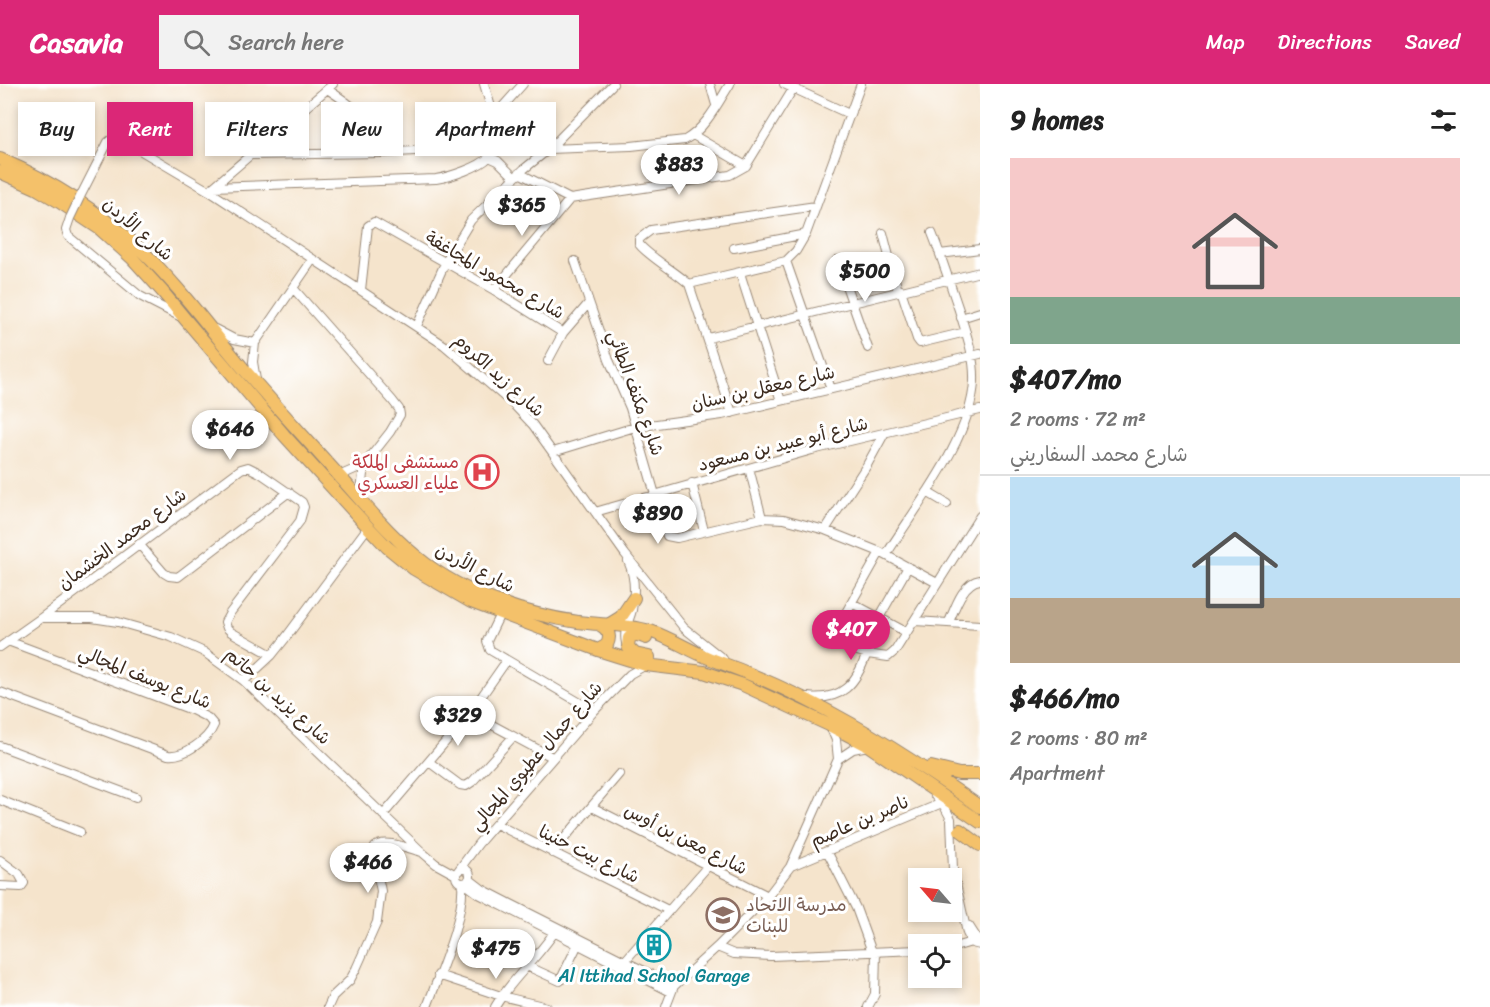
<!DOCTYPE html>
<meta charset="utf-8">
<style>
:root{--surface:#fff;--page:#f2f2f2;--text:#222;--muted:#767676;--line:#e0e0e0;--accent:#db2777}
body{margin:0;font-family:Sriracha,"Playpen Sans Arabic",sans-serif;background:var(--page);color:var(--text);height:100vh;display:flex;flex-direction:column;font-size:22px;white-space:nowrap}
*{box-sizing:border-box;margin:0}
p{font-size:20px;color:var(--muted)}
.icon{flex:none;width:33px;height:33px;fill:none;stroke:currentColor;stroke-width:2;stroke-linecap:round;stroke-linejoin:round}
.map{position:relative;flex:1;overflow:hidden}
.side{display:flex;flex-direction:column;background:var(--surface);width:510px}
.side>*{flex:none}
.hud{position:absolute;left:18px;top:18px;width:570px;height:54px;display:flex;gap:12px}
.needle{width:39px;rotate:298deg}
.buttons{position:absolute;left:908px;top:784px;display:grid;gap:12px}
.buttons a{display:grid;place-items:center;width:54px;height:54px;border-radius:0px;background:var(--surface);box-shadow:0 3px 9px #0003;font-size:30px}
.price{position:absolute;translate:-50% -51px;padding:0 14px;border-radius:21px;background:#fff;color:#222;font-size:20px;line-height:39px;filter:drop-shadow(0 2px 3px #0008)}
.price::after{content:'';position:absolute;left:50%;top:36px;width:18px;height:14px;margin-left:-9px;background:inherit;clip-path:polygon(0 0,100% 0,50% 100%)}
.price.current{background:var(--accent);color:#fff}
ul{padding:0;list-style:none}
li{display:grid;align-content:center;gap:12px;height:318px;padding:0 30px}
li+li{border-top:2px solid var(--line)}
li span{display:grid;place-items:center;height:186px;border-radius:0px;color:#555}
li>.icon{margin-inline-start:auto}
span .icon{width:108px;height:108px;fill:#fffc;stroke-width:1}
li b{font-size:26px}
h2{display:flex;justify-content:space-between;align-items:center;height:72px;padding:0 30px;font-size:26px}
.tag{padding:0 21px;border-radius:0px;background:var(--surface);box-shadow:0 3px 9px #0003;font-size:21px;line-height:54px}
.tag.current{background:var(--accent);color:#fff}
header{display:flex;align-items:center;gap:36px;box-sizing:border-box;height:84px;padding:0 30px;background:var(--accent);color:#fff}
header strong{font-size:28px}
nav{display:flex;gap:33px;margin-inline-start:auto;font-size:21px}
.search{width:420px;height:54px;background:var(--page);display:flex;align-items:center;gap:15px;box-sizing:border-box;padding:0 21px;border-radius:0px;color:var(--muted);font-size:22px}
main{display:flex;flex:1;min-height:0}
.map>svg:first-child{display:block}
</style>
<header>
<strong>Casavia</strong>
<div class="search"><svg class="icon" aria-label="search" viewBox="0 0 24 24"><circle cx="10" cy="10" r="6"/><path d="M15 15l6 6"/></svg>Search here</div>
<nav><a>Map</a><a>Directions</a><a>Saved</a></nav>
</header>
<main>
<div class="map">
<svg width="980" height="923" viewBox="0 0 980 923">
<rect width="100%" height="100%" fill="#fff"/>
<filter id="ink" filterUnits="userSpaceOnUse"><feTurbulence type="fractalNoise" baseFrequency=".0167" numOctaves="2"/><feDisplacementMap in="SourceGraphic" scale="12" xChannelSelector="R" yChannelSelector="G"/><feConvolveMatrix kernelMatrix="1 2 1 2 8 2 1 2 1" color-interpolation-filters="sRGB"/></filter>
<filter id="wash" filterUnits="userSpaceOnUse"><feTurbulence type="fractalNoise" baseFrequency=".008" numOctaves="4" result="noise"/><feDisplacementMap in="SourceGraphic" scale="24" xChannelSelector="R" yChannelSelector="G"/><feGaussianBlur stdDeviation="1.35" result="paint"/><feColorMatrix in="noise" values="0 0 0 0 0 0 0 0 0 0 0 0 0 0 0 0 0 1.4 0 .05"/><feComposite in="paint" operator="in"/></filter>
<g filter="url(#wash)">
<rect width="100%" height="100%" fill="#f5e4cc"/>
</g>
<g filter="url(#ink)">
<g fill="none" stroke-linecap="round" stroke-linejoin="round">
<defs>
<path id="minor" d="M484 0 494 33
M710 0 716 21
M784 0 849 30
M327 5C355 23 372 35 380 69
M693 51 746 82
M549 65 631 62 685 56C706 44 718 19 730 0
M252 71 380 69 449 65 463 60 478 50 523 0
M519 89 570 115 730 91 746 82 793 5
M213 103 436 95C450 93 480 83 489 73L498 77 515 94
M212 104 333 0
M80 113 108 58 116 52 209 107 444 261 515 322 533 341 625 470 684 544 723 575
M70 134 66 146 68 152 140 212 179 232
M883 149 898 207
M734 164 806 150
M940 170 980 165
M837 176 868 264
M575 177 609 276 630 324 667 452 677 454 762 434 784 435 825 446 880 468 937 499
M786 177 831 305
M740 189 781 317
M689 200 786 177 796 167 806 150 861 0
M293 204 392 316 399 325 400 331 390 348 364 381 339 392
M361 206 368 142 374 138 494 206 563 249 588 220
M494 206 570 115
M901 206 917 255 920 259 966 248
M961 234 980 228
M417 242 445 179 471 136 524 85 549 65 613 0
M215 245 234 255 255 259
M708 254 980 188
M548 277 563 249
M256 296 253 278 255 259 313 175
M732 329 689 200C676 188 648 172 639 160V155L651 146 816 122
M553 368 635 343 722 331 980 270
M749 384 762 434
M692 399 704 447
M927 408 947 420
M360 416 364 381
M595 428 812 366 980 326
M825 446 867 381 884 350
M139 460 164 489 169 492 178 493 289 408
M880 468 835 548 834 553C845 567 871 571 888 573L895 567 980 432
M886 471C915 424 972 353 974 297 975 273 966 249 959 226 950 200 942 174 932 149
M852 519 906 548
M500 530 487 557 490 566 594 627
M41 534H92L118 538 171 553 204 568 244 597 423 769 436 780 456 791
M915 537 980 541
M949 538C955 524 963 498 980 496
M626 559C623 546 629 538 632 526 635 510 635 492 628 477
M0 563 41 534 241 385 248 383 260 389 302 418 304 423 300 437 230 529 225 538 227 544 231 548 272 571
M860 567 908 483
M244 597 272 571 284 556 368 443
M0 608 168 671C184 673 208 656 214 641L208 634 192 626 8 557
M808 613C842 617 856 600 867 569
M470 629 552 673
M830 642 836 656 838 675
M0 662 136 713
M429 678 460 701 466 702 472 698 513 653
M935 712 944 722 951 735 953 786 967 849 972 859 980 861
M0 716 80 748
M592 723 768 812
M383 731 470 629 507 576
M496 740 668 826
M827 767 856 824 872 868
M552 769 619 690
M0 776 19 790 24 799 21 803 0 802
M791 782 942 719
M456 792a7 7 0 1 1 14 0a7 7 0 1 1-14 0Z
M458 787 478 760 594 627 630 590 646 581
M469 795 482 805 511 820 674 902
M464 799 479 810 671 908
M969 842 978 856
M717 863 734 870 771 872 918 866
M951 864 975 857
M623 879 707 783
M527 882 560 897 578 860
M438 891 501 912 547 923
M328 923 333 912 350 896 356 885 377 838 381 807 374 773 375 763C384 754 410 765 422 768
M427 923C439 890 465 833 462 799
M495 923C511 895 538 874 555 847
M666 923 674 902 717 863 768 812 790 783 838 675 853 665 868 662
M868 923 875 910 876 868"/>
<path id="highway" d="M0 75C51 97 101 129 142 167 177 200 206 240 237 277 268 314 301 349 333 385 363 418 391 454 426 480 470 512 525 530 578 538 601 541 627 540 650 547 671 554 690 567 711 575 810 610 894 662 980 723
M0 88 36 104 58 117 100 145 132 174 162 207 185 235 284 351 368 443 387 463 414 485 471 518 598 566 646 581 704 588 743 601 829 641 869 662 980 738
M608 541 621 533 634 514
M646 554C639 551 635 549 629 554L628 563 635 570 649 573
M598 566 607 561C611 552 609 546 600 541
M931 683 959 690H980
M960 746 980 761"/>
</defs>
<use href="#minor" stroke="#988775" stroke-width="10"/>
<use href="#highway" stroke="#988775" stroke-width="14"/>
<use href="#minor" stroke="#fff" stroke-width="8"/>
<use href="#highway" stroke="#f4c16a" stroke-width="12"/>
<defs>
<path id="minor-bridge" d="M70 134 80 113"/>
</defs>
<use href="#minor-bridge" stroke="#988775" stroke-width="10" stroke-linecap="butt"/>
<use href="#minor-bridge" stroke="#fff" stroke-width="8"/>
</g>
</g>
<defs>
<symbol id="hospital-ring" viewBox="-11 -11 22 22"><circle r="9.5" fill="#fff" stroke="#e0444e" stroke-width="1.5"/><path d="M-5-5h3v3.5h4V-5h3V5h-3V1.5h-4V5h-3Z" fill="#e0444e"/></symbol>
<symbol id="school-ring" viewBox="-11 -11 22 22"><circle r="9.5" fill="#fff" stroke="#8d6e63" stroke-width="1.5"/><path d="M0-5L7-2L0 1L-7-2ZM-4 1L0 2.5L4 1V4Q0 6-4 4Z" fill="#8d6e63"/></symbol>
<symbol id="building-ring" viewBox="-11 -11 22 22"><circle r="9.5" fill="#fff" stroke="#0f9aa8" stroke-width="1.5"/><path d="M-4-6H4V6H1V3H-1V6H-4ZM-2.5-4.3h1.7v1.8h-1.7ZM.8-4.3h1.7v1.8H.8ZM-2.5-1h1.7V.8h-1.7ZM.8-1h1.7V.8H.8Z" fill="#0f9aa8"/></symbol>
</defs>
<g fill-rule="evenodd">
<use href="#hospital-ring" x="463" y="369" width="38" height="38"/>
<use href="#school-ring" x="704" y="812" width="38" height="38"/>
<use href="#building-ring" x="635" y="842" width="38" height="38"/>
</g>
<g text-anchor="middle" stroke-width="6" stroke-linejoin="round" paint-order="stroke">
<g font-size="18" fill="#3b2a1e" stroke="#fff">
<text transform="translate(138 145) rotate(41)" y="6">شارع الأردن</text>
<text transform="translate(495 191) rotate(30)" y="6">شارع محمود المجاغفة</text>
<text transform="translate(499 291) rotate(42)" y="6">شارع زيد الكروم</text>
<text transform="translate(763 304) rotate(-13)" y="6">شارع معقل بن سنان</text>
<text transform="translate(636 309) rotate(70)" y="6">شارع مكنف الطائي</text>
<text transform="translate(783 360) rotate(-14)" y="6">شارع أبو عبيد بن مسعود</text>
<text transform="translate(122 455) rotate(-37)" y="6">شارع محمد الخشمان</text>
<text transform="translate(475 484) rotate(27)" y="6">شارع الأردن</text>
<text transform="translate(145 593) rotate(22)" y="6">شارع يوسف المجالي</text>
<text transform="translate(278 612) rotate(42)" y="6">شارع يزيد بن حاتم</text>
<text transform="translate(536 672) rotate(-49)" y="6">شارع جمال عطيوي المجالي</text>
<text transform="translate(860 737) rotate(-23)" y="6">ناصر بن عاصم</text>
<text transform="translate(686 755) rotate(27)" y="6">شارع معن بن أوس</text>
<text transform="translate(589 770) rotate(26)" y="6">شارع بيت حنينا</text>
</g>
<g font-size="18" fill="#be3a42" stroke="#fff" text-anchor="end">
<text x="459" y="384">مستشفى الملكة<tspan x="459" dy="21">علياء العسكري</tspan></text>
</g>
<g font-size="18" fill="#785e54" stroke="#fff" text-anchor="start">
<text x="746" y="827">مدرسة الاتحاد<tspan x="746" dy="21">للبنات</tspan></text>
</g>
<g font-size="18" fill="#0d838f" stroke="#fff">
<text x="654" y="898">Al Ittihad School Garage</text>
</g>
</g>
</svg>
<div class="buttons">
<a><svg class="needle" viewBox="-14 -14 28 28"><path d="M0-13l5 13h-10z" fill="#e53935"/><path d="M0 13l5-13h-10z" fill="#767676"/></svg></a>
<a><svg class="icon" aria-label="locate" viewBox="0 0 24 24"><circle cx="12" cy="12" r="6"/><path d="M12 2v4M12 18v4M2 12h4M18 12h4"/></svg></a>
</div>
<b class="price" style="left:679px;top:112px">$883</b>
<b class="price" style="left:522px;top:153px">$365</b>
<b class="price" style="left:865px;top:219px">$500</b>
<b class="price" style="left:230px;top:377px">$646</b>
<b class="price" style="left:658px;top:461px">$890</b>
<b class="price current" style="left:851px;top:577px">$407</b>
<b class="price" style="left:458px;top:663px">$329</b>
<b class="price" style="left:368px;top:810px">$466</b>
<b class="price" style="left:496px;top:896px">$475</b>
<div class="hud">
<a class="tag">Buy</a>
<a class="tag current">Rent</a>
<a class="tag">Filters</a>
<a class="tag">New</a>
<a class="tag">Apartment</a>
</div>
</div>
<section class="side">
<h2>9 homes<svg class="icon" aria-label="filters" viewBox="0 0 24 24"><path d="M4 7h16M4 17h16"/><circle cx="9" cy="7" r="2"/><circle cx="15" cy="17" r="2"/></svg></h2>
<ul>
<li><span style="background:linear-gradient(#f6c9c9 75%,#7fa58c 0)"><svg class="icon" aria-label="home" viewBox="0 0 24 24"><path d="M3 11l9-7 9 7M6 9v11h12V9"/></svg></span><div><b>$407/mo</b><p>2 rooms · 72 m²</p><p>شارع محمد السفاريني</p></div></li>
<li><span style="background:linear-gradient(#bfe0f5 65%,#b9a48a 0)"><svg class="icon" aria-label="home" viewBox="0 0 24 24"><path d="M3 11l9-7 9 7M6 9v11h12V9"/></svg></span><div><b>$466/mo</b><p>2 rooms · 80 m²</p><p>Apartment</p></div></li>
</ul>
</section>
</main>
